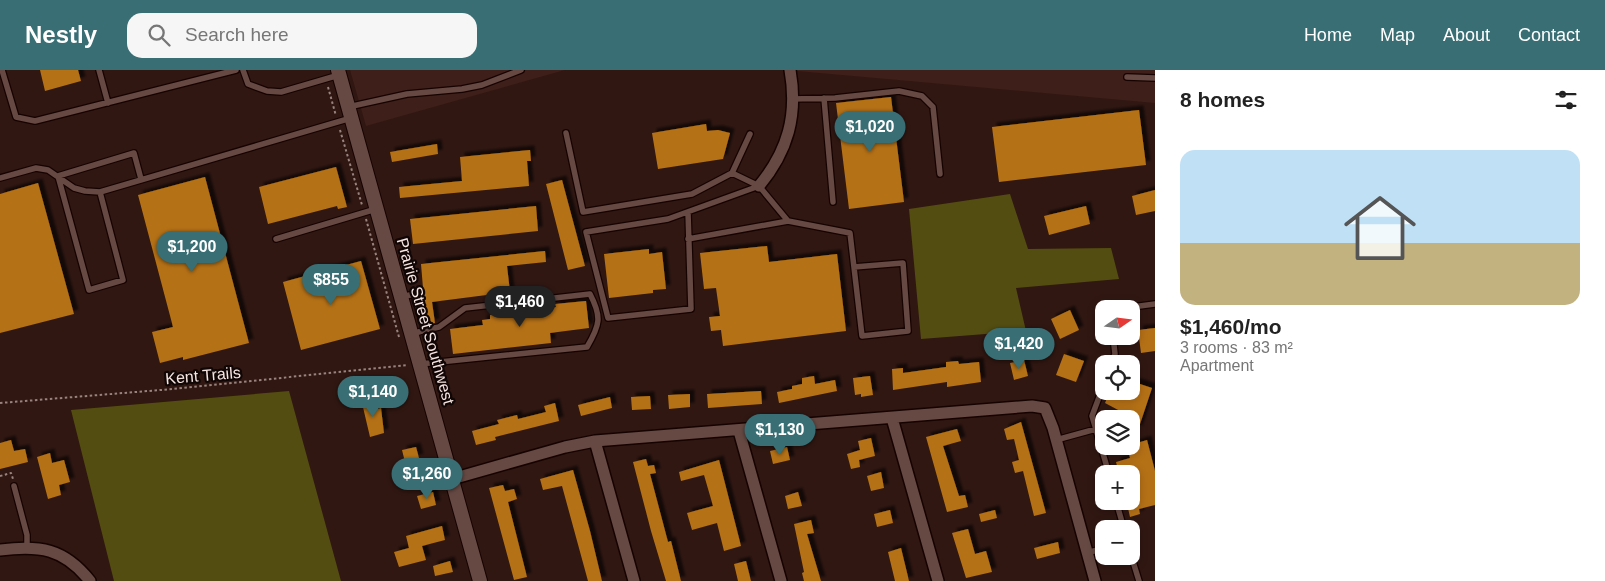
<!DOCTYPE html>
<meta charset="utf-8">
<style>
:root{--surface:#fff;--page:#f6f6f6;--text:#222;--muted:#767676;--accent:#386e74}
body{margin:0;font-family:Helvetica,sans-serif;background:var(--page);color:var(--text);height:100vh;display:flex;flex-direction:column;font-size:19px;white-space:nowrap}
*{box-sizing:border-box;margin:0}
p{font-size:16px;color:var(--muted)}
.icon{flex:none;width:28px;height:28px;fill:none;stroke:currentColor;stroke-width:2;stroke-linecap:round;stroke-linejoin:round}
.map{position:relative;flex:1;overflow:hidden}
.sheet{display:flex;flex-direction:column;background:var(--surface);width:450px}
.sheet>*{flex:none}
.needle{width:32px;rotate:76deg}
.tools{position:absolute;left:1095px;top:230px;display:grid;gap:10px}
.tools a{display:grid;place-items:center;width:45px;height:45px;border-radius:10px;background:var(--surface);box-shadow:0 2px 8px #0003;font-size:25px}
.price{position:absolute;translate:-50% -42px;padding:0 11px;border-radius:18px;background:var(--accent);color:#fff;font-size:16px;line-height:32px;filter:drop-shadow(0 1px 2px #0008)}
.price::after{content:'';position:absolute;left:50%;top:30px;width:15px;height:11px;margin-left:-8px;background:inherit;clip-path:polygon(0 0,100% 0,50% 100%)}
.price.active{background:#222;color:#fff}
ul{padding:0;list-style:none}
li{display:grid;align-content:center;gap:10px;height:265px;padding:0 25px}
li span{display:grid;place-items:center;height:155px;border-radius:15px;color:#555}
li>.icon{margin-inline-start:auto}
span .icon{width:90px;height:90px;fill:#fffc;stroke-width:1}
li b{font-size:21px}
h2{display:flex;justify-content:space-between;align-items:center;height:60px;padding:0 25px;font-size:21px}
header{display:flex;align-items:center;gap:30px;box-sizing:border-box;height:70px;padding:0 25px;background:var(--accent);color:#fff}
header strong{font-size:24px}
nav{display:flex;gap:28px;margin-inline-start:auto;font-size:18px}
.search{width:350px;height:45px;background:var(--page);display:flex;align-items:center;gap:12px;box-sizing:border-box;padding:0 18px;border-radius:15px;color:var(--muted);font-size:19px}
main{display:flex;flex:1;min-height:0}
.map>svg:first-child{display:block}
</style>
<header>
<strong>Nestly</strong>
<div class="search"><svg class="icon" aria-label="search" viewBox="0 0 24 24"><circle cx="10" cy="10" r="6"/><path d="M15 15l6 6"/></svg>Search here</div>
<nav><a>Home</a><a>Map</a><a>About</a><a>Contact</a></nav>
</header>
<main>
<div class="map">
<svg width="1155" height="511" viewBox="0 0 1155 511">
<defs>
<filter id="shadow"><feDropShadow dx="4.5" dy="-4.5" stdDeviation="1" flood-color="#0009"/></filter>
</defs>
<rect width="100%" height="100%" fill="#301712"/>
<path fill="#3e1f19" d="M350 0H565L366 56Z
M786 0H1155V33Z"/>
<path fill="#544d11" d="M1010 124 1028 179 1111 178 1119 209 1016 218 1026 261 921 269 909 139Z
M289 321 341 511H114L71 340Z"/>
<path fill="#b57114" filter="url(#shadow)" d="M40 0H78L81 11 45 21Z
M891 27 904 132 849 139 836 33Z
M1139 40 1146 95 999 112 992 57Z
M706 54 707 61 718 60 730 63 723 89 658 99 652 63Z
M437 74 438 84 392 92 390 82Z
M530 80 531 91H527L529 116 400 128 399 117 462 111 460 87Z
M336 97 347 137 338 139 337 136 268 154 259 117Z
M205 107 249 273 183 290V287L160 293 152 262 173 257 138 125Z
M562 110 585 196 568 200 546 114Z
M38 113 74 244 0 263V124Z
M1155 120V141L1136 145 1132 126Z
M536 136 538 161 413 174 410 149Z
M1086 136 1090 154 1049 165 1044 146Z
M767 176 769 192 837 184 846 261 723 276 721 260 711 261 709 247 720 246 716 218 704 219 700 183Z
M649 179V184L662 182 666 219 653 220V223L609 228 604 184Z
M545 181 546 192 507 196 510 222 432 232 435 253 428 255 420 219 423 218 421 194Z
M361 191 380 259 301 280 283 212Z
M586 231 589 258 550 263 551 273 453 284 450 259 483 255 482 250 490 249V245L556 237 555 234Z
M1070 240 1079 260 1060 269 1051 249Z
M1155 258V281L1141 283 1138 260Z
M1064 284 1084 291 1076 312 1056 305Z
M1024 290 1028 306 1014 310 1010 293Z
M958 291 959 294 979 292 981 312 947 317V312L893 320 892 299 903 298V303L946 297V292Z
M814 306 815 314 835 310 837 321 779 333 777 322 792 319V316L802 314V308Z
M870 306 873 325 861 327V324L855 325 853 308Z
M1131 311 1152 318 1138 360 1131 358V349H1117L1120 341 1105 333 1110 321H1119L1126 325 1127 321H1131Z
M761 321 762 334 708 338 707 324Z
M690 324V337L669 339 668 325Z
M650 326 651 339 632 340 631 327Z
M610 327 612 338 581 346 578 335Z
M375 329 378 339 381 338 384 363 370 367 362 333Z
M555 333 559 351 495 367 496 370 476 375 472 361 499 354 497 350 517 345 518 349 546 342 544 336Z
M1021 352 1046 443 1034 446 1023 401 1015 403 1012 392 1019 390 1014 369 1007 370 1004 359Z
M957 359 961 371 943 376 959 426 965 425 968 437 947 442 926 367Z
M871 368 875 386 859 390 860 397 851 399 847 384 860 380 858 371Z
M11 370 14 381 25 379 28 392 0 399V373Z
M1147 370 1155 401V435L1139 439 1140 444 1130 447 1127 434 1131 433V404H1119L1116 392 1130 388 1127 376Z
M416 377 419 388 405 392 402 380Z
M787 377 790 390 773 394 770 381Z
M50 383 52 393 64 390 70 412 59 415 61 425 48 429 37 387Z
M646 389 648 396 654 395 656 403 650 404 668 472 671 471 681 511H666L651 461 633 392Z
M719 390 741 476 724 481 717 453 692 460 687 443 713 436 704 405 681 411 679 402Z
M573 400 590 461 602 511H588L562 416 543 420 540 409Z
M881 402 884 418 871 421 867 406Z
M503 415 505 421 514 419 517 429 508 432 527 507 514 510 489 418Z
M433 422 436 435 421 439 417 426Z
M798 422 802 436 788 439 785 426Z
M890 440 893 453 877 457 874 444Z
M995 440 997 448 981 452 979 444Z
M811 450 814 463 807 464 821 511H804L802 503 804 502 794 454Z
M442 456 445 470 422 476 426 490 399 497 394 482 409 478 406 466Z
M968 459 975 484 986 481 992 502 966 508 952 463Z
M1058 472 1060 483 1037 489 1034 478Z
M901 478 909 511H895L888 482Z
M450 491 453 502 435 506 433 496Z
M746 491 751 511H738L734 494Z"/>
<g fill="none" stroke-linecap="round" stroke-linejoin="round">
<defs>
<path id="service" d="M2 0 16 47 35 51 236 0
M99 0 108 33
M243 0 248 14 267 21 281 22 339 5
M1127 7 1155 8
M824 28 833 132
M792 29 835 28 899 21 922 26 933 37 940 104
M348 37 407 24 462 19 482 15 521 0
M566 63 583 142 692 124 732 103 750 64
M732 103 759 116 788 151
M0 108 36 98 48 100 74 118 85 121 100 122
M141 109 134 83 58 106 89 220 123 210 100 122 351 48
M688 142 691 239 608 248 586 162 668 149 759 116
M276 169 376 139
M688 169 788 151 850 163 862 266 908 261 903 193 854 197
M401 227 414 224 425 260 412 264
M1117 239 1155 234
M420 294 587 277C600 255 602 247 590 224L465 238 439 257 425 260
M1111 294 1115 284 1113 266
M1104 314 1092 346 1109 404
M1056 370 1096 359
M14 416 27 465V476
M1116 431 1124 459
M1087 483 1104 478
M1131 485 1139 511"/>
<path id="minor" d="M759 116C788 81 798 45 790 0
M892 348 938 511
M739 361 781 511
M595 371 634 511
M452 409 565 377 595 371 1032 336 1045 338 1053 358 1095 511
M0 480C39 475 64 478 90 511"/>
<path id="tertiary" d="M338 0 480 511"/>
</defs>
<use href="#service" stroke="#160301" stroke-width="8"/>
<use href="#minor" stroke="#160301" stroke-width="14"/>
<use href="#tertiary" stroke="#160301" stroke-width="16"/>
<path stroke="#98837e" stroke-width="2" stroke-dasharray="2.5 2.5" stroke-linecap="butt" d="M328 17 336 46
M340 60 362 135
M366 149 399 267
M0 333 173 319 407 295
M0 406 11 403 13 409"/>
<use href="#service" stroke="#664943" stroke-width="5.5"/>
<use href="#minor" stroke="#664943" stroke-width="11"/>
<use href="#tertiary" stroke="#664943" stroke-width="14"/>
</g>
<g text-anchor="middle" stroke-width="4.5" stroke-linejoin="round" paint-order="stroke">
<g font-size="16" fill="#f7e5e1" stroke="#100605">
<text transform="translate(426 251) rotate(74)" y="6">Prairie Street Southwest</text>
<text transform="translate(203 305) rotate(-5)" y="6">Kent Trails</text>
</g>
</g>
</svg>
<div class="tools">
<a><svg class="needle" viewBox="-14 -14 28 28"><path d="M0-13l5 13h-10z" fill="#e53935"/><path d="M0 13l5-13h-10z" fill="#767676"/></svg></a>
<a><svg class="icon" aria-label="locate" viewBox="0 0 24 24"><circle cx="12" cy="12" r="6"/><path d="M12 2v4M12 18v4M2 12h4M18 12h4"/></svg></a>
<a><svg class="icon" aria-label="layers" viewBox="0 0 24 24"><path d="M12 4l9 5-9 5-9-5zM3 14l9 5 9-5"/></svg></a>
<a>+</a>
<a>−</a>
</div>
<b class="price" style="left:870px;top:83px">$1,020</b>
<b class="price" style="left:192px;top:203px">$1,200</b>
<b class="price" style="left:331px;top:236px">$855</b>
<b class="price active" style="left:520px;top:258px">$1,460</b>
<b class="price" style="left:1019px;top:300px">$1,420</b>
<b class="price" style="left:373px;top:348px">$1,140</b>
<b class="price" style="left:780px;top:386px">$1,130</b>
<b class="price" style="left:427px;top:430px">$1,260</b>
</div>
<section class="sheet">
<h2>8 homes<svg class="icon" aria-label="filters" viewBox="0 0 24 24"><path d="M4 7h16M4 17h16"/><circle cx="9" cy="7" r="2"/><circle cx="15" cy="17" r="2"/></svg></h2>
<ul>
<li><span style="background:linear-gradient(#bfe0f5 60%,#c2b280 0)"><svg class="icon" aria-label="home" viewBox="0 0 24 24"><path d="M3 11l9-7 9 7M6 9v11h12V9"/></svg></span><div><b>$1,460/mo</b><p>3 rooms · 83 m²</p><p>Apartment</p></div></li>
</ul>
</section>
</main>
